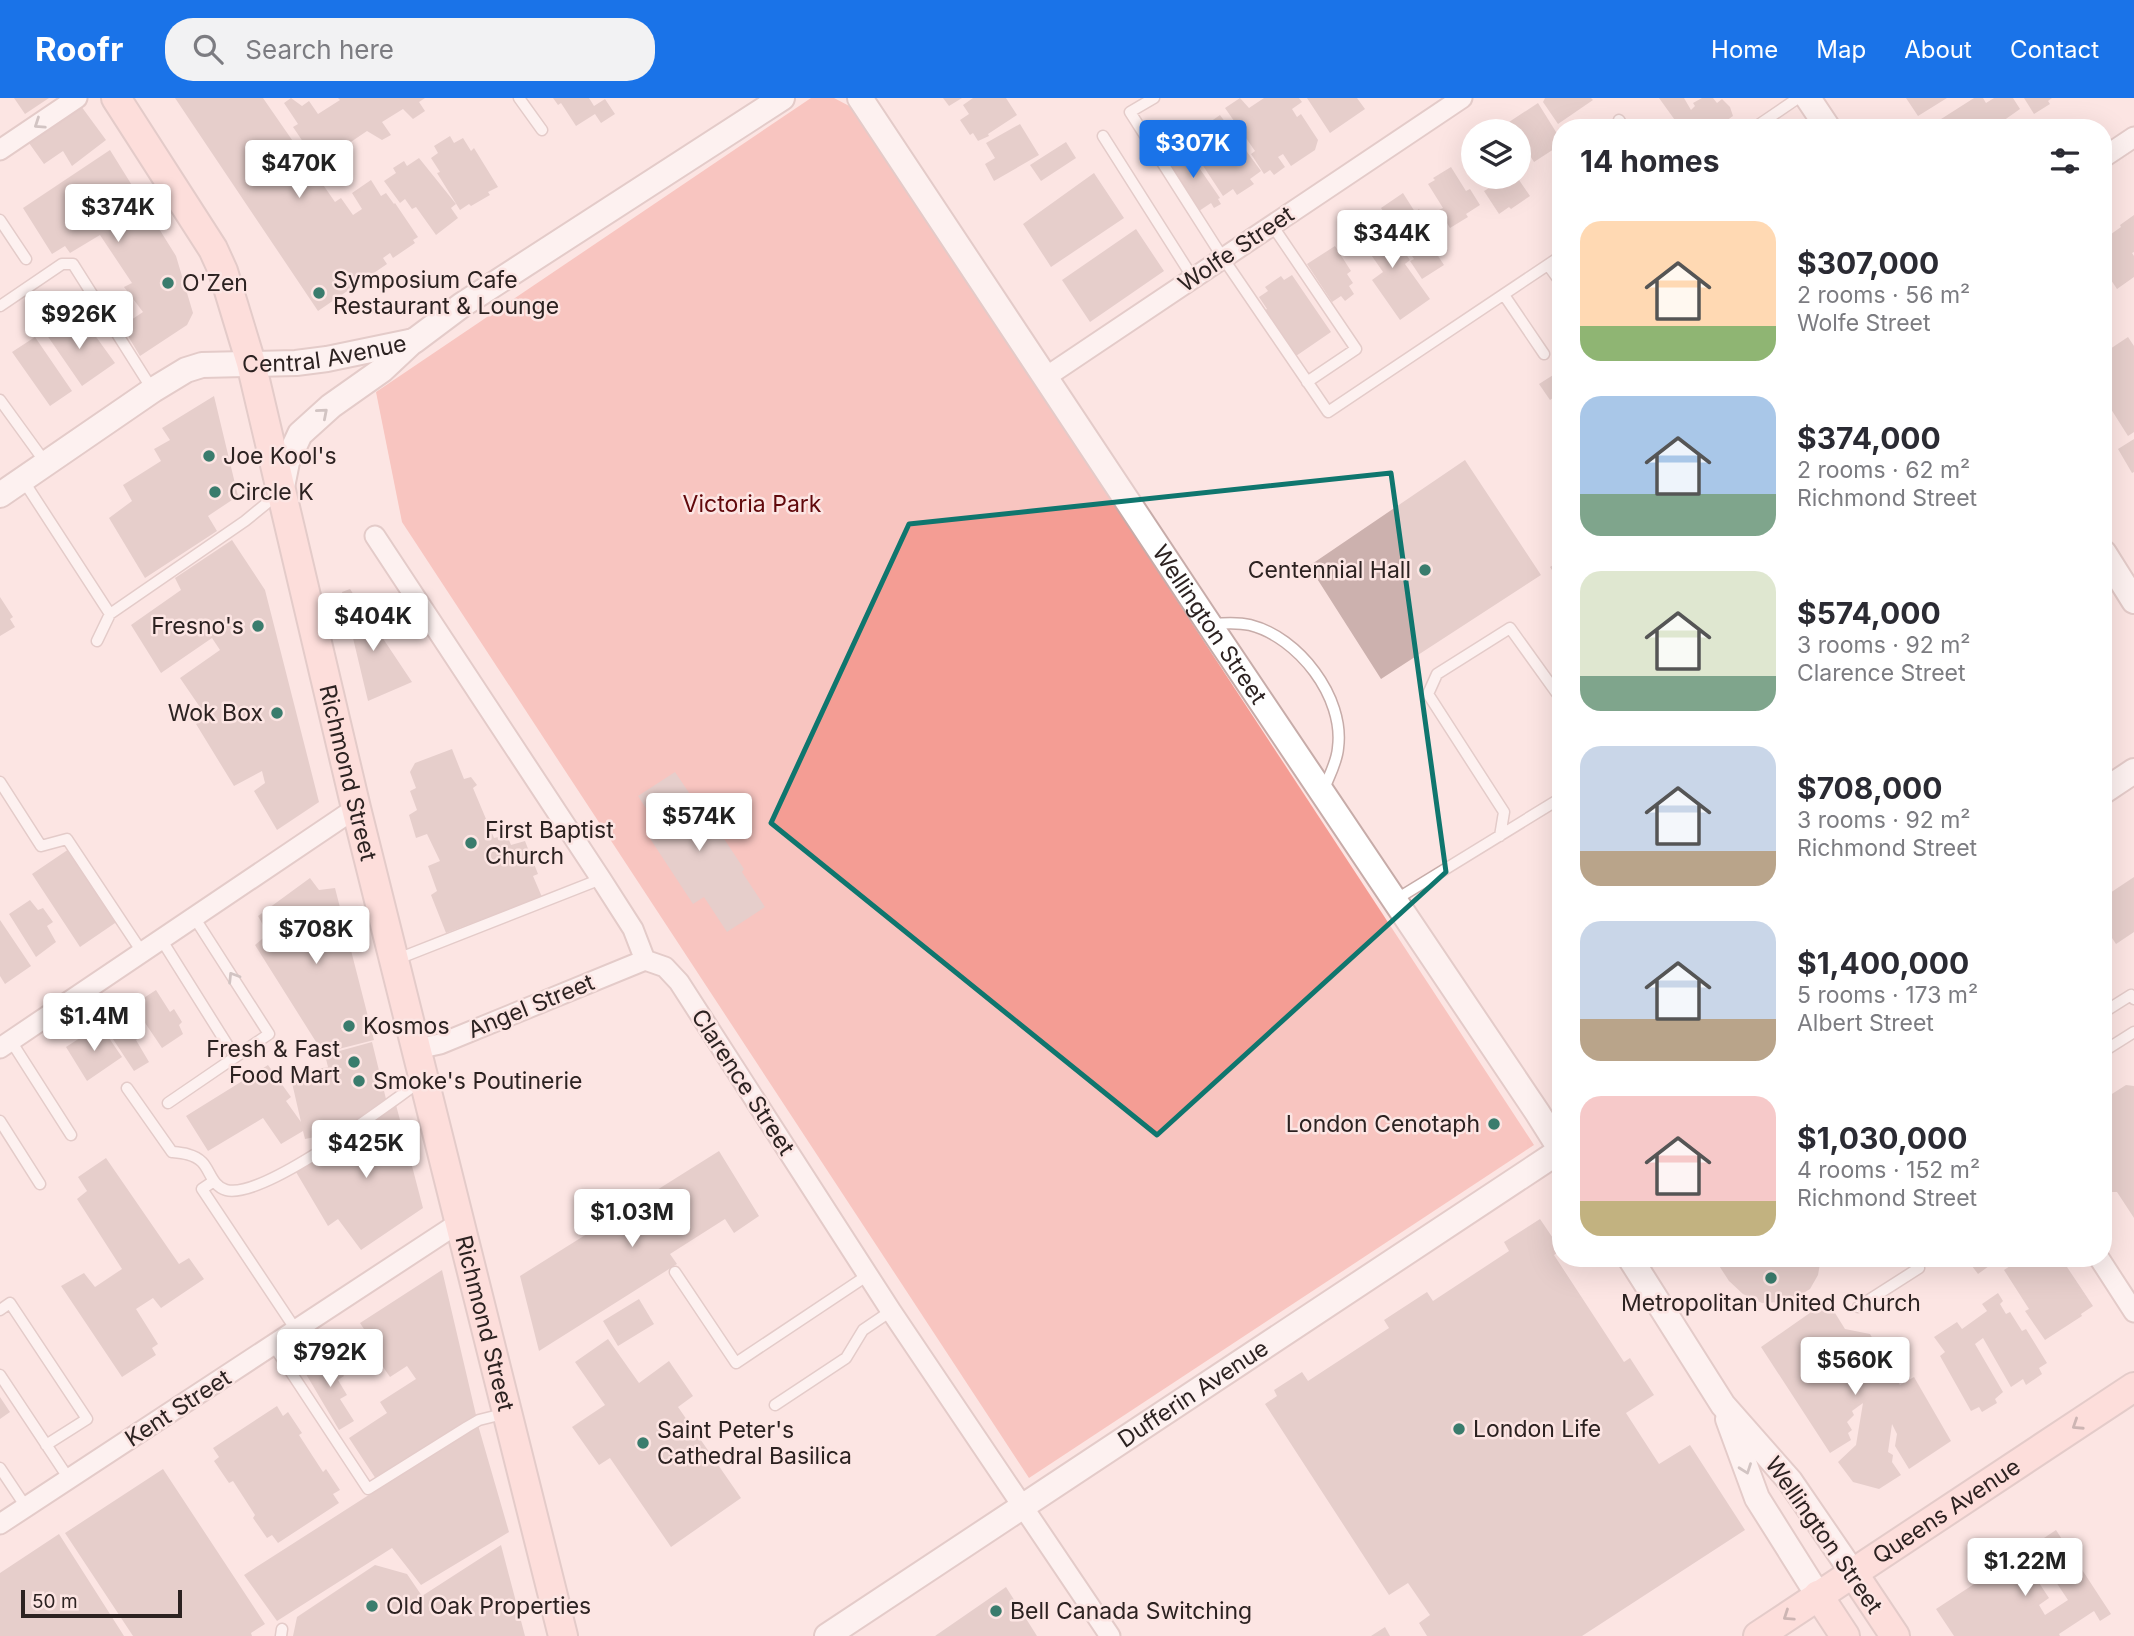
<!DOCTYPE html>
<meta charset="utf-8">
<style>
:root{--surface:#fff;--page:#f2f2f3;--text:#2b2b33;--muted:#7c7c81;--accent:#1a73e8}
body{margin:0;font-family:Inter,sans-serif;background:var(--page);color:var(--text);height:100vh;display:flex;flex-direction:column;font-size:26px;white-space:nowrap}
*{box-sizing:border-box;margin:0}
p{font-size:23px;color:var(--muted)}
.icon{flex:none;width:38px;height:38px;fill:none;stroke:currentColor;stroke-width:2;stroke-linecap:round;stroke-linejoin:round}
.map{position:relative;flex:1;overflow:hidden}
.drawer{position:absolute;left:1552px;top:21px;width:560px;height:1148px;display:flex;flex-direction:column;background:var(--surface);border-radius:28px;box-shadow:0 7px 28px #0002}
.drawer>*{flex:none}
.fabs{position:absolute;left:1461px;top:21px;display:grid;gap:14px}
.fabs a{display:grid;place-items:center;width:70px;height:70px;border-radius:50%;background:var(--surface);box-shadow:0 7px 28px #0002;font-size:35px}
.scale{position:absolute;left:21px;bottom:18px;width:161px;box-sizing:border-box;padding-left:7px;border:4px solid #2c2221;border-top:0;font-size:19px;line-height:24px;white-space:nowrap;color:#2c2221;-webkit-text-stroke:5px #fce5e3;paint-order:stroke}
.price{position:absolute;translate:-50% -60px;padding:0 16px;border-radius:7px;background:#fff;color:#222;font-size:23px;line-height:46px;filter:drop-shadow(0 2px 4px #0008)}
.price::after{content:'';position:absolute;left:50%;top:42px;width:21px;height:16px;margin-left:-10px;background:inherit;clip-path:polygon(0 0,100% 0,50% 100%)}
.price.selected{background:var(--accent);color:#fff}
ul{padding:0;list-style:none}
li{display:flex;align-items:center;gap:21px;height:175px;padding:0 28px}
li span{display:grid;place-items:center;flex:none;width:196px;height:140px;border-radius:21px;color:#555}
li>.icon{margin-inline-start:auto}
span .icon{width:84px;height:84px;fill:#fffc;stroke-width:1}
li b{font-size:30px}
h2{display:flex;justify-content:space-between;align-items:center;height:84px;padding:0 28px;font-size:30px}
header{display:flex;align-items:center;gap:42px;box-sizing:border-box;height:98px;padding:0 35px;background:var(--accent);color:#fff}
header strong{font-size:33px}
nav{display:flex;gap:38px;margin-inline-start:auto;font-size:24px}
.search{width:490px;height:63px;background:var(--page);display:flex;align-items:center;gap:18px;box-sizing:border-box;padding:0 24px;border-radius:28px;color:var(--muted);font-size:26px}
.map>svg:first-child{display:block}
</style>
<header>
<strong>Roofr</strong>
<div class="search"><svg class="icon" aria-label="search" viewBox="0 0 24 24"><circle cx="10" cy="10" r="6"/><path d="M15 15l6 6"/></svg>Search here</div>
<nav><a>Home</a><a>Map</a><a>About</a><a>Contact</a></nav>
</header>
<div class="map">
<svg width="2134" height="1538" viewBox="0 0 2134 1538">
<rect width="100%" height="100%" fill="#fce5e3"/>
<path fill="#f49d94" d="M811 0H834L855 11 1534 1047 1029 1380 402 424 376 294Z"/>
<path fill="#ccb1ae" d="M14 0H49L25 16Z
M175 0H263L335 104 341 100 353 117 362 111 352 95 371 82 381 98 386 95 394 106 395 105 418 139 413 142 415 145 393 160 390 155 383 160 387 166 318 213Z
M291 0 302 8 309 3 318 16 340 2 338 0H425L419 4 425 13 413 21 403 11 382 24 391 37 382 42 367 33 333 56 337 62 338 70 330 76 322 64 318 66 293 29 298 26 284 5Z
M553 0H589L594 8 605 1 615 16 601 25 595 16 576 28 561 5 558 7Z
M943 0H962L949 8Z
M973 0H1006L1017 17 988 36 989 38 978 43 973 35 970 37 960 22 969 16 963 7Z
M1240 0 1249 10 1264 0H1299L1302 4 1292 11 1297 19 1301 16 1318 42 1315 52 1291 68 1283 56 1278 59 1285 69 1274 77 1270 72 1264 76 1251 56 1255 53 1225 10Z
M1307 0H1357L1365 11 1330 35Z
M1545 0H1591L1593 2 1558 26 1543 4Z
M1659 0H1684L1691 12 1695 8 1693 5 1702 0H1713L1717 5 1722 1 1730 9 1733 18 1716 30H1670L1677 25Z
M1906 0H1947L1918 18Z
M1974 0H1983L1986 5 1994 0H2013L2020 11 2003 23 2005 27 2001 30H1927Z
M2024 0H2052L2048 3 2050 6 2034 16Z
M1538 5 1561 42V61L1554 51 1534 64 1519 40V33H1514L1509 24Z
M81 8 106 42 72 68 63 53 44 66 29 45Z
M1220 17 1261 73 1250 81 1254 86 1237 97 1233 91 1223 98 1184 39 1197 31 1205 44 1218 36 1210 24Z
M1020 26 1039 57 994 83 985 66 995 60 986 45Z
M450 38 454 45 463 40 471 53 474 50 498 89 488 94 490 97 471 108 469 106 460 112 437 75 440 74 431 60 438 55 434 48Z
M1066 44 1076 60 1041 83 1030 67Z
M1184 48 1220 100 1218 101 1221 106 1214 110 1211 105 1199 113 1169 69 1172 67 1167 60Z
M110 52 176 158 193 215 187 227 140 258 122 228 143 214 124 189 132 185 100 137 70 155 65 148 52 156 23 110Z
M419 60 456 106 451 110 458 120 436 137 416 109 412 111 405 101 400 105 384 83 396 75 393 70 404 63 407 68Z
M1451 69 1466 93 1470 91 1480 107 1466 116 1468 119 1450 130 1439 112 1443 110 1428 86 1435 82 1433 80Z
M1094 75 1124 120 1051 169 1023 126Z
M1481 79H1517L1530 98 1511 111 1509 109 1499 116 1484 93 1489 90Z
M1403 95 1415 114 1419 111 1425 121 1421 123 1423 126 1419 129 1444 167 1422 181 1410 163 1414 161 1381 110Z
M2134 117V154L2132 155 2134 158V179L2117 191 2109 179 2104 182V141L2121 129 2120 127Z
M1379 118 1410 162 1405 166 1430 201 1400 222 1372 182 1383 174 1356 135Z
M1136 131 1164 173 1090 224 1062 182Z
M1335 148 1351 173 1347 176 1353 185 1349 188 1354 196 1345 203 1341 198 1332 204 1307 166Z
M1292 177 1331 234 1296 258 1265 212 1267 211 1259 199 1268 193 1265 189 1281 178 1284 182Z
M62 217 81 245 94 236 115 265 82 288 42 230Z
M35 239 72 293 50 308 12 254Z
M2128 239 2134 248V334L2128 338 2104 300V255Z
M1561 272V311L1553 300 1550 302 1539 286Z
M214 298 238 398 208 418 217 433 145 480 109 420 132 403 123 387 161 363 154 351 170 342 162 330Z
M2134 341V374L2132 375 2118 351Z
M1465 362 1541 477 1381 581 1309 468Z
M232 442 265 492 319 704 277 732 254 693 265 685 262 673 234 688 196 626 206 618 180 580 220 552 212 540 161 575 131 527 181 492 175 480Z
M1561 462V486L1550 469Z
M350 491 412 584 368 603 342 494Z
M0 499 13 519 10 521 15 529 0 538Z
M452 651 464 681 471 679 477 687 473 690 494 740 507 737 511 747 525 743 538 776 533 778 542 799 446 835 431 797 437 793 428 768 440 763 427 736 416 740 409 717 417 712 410 693 416 690 410 674 415 665Z
M675 674 698 708 701 706 744 771 742 774 765 809 727 834 704 799 693 806 649 739 660 732 638 698Z
M69 751 118 823 80 849 32 776Z
M2134 779V834L2116 846 2104 828V799Z
M310 780 319 792 335 790 374 942 323 955 255 847 268 836 258 818Z
M30 802 38 812 43 810 53 824 47 828 56 844 36 859 9 816Z
M0 822 31 868 5 886 0 878Z
M1561 852V873L1552 857Z
M156 892 170 914 174 911 182 924 179 927 183 936 162 950 133 907Z
M123 914 139 939 136 942 149 964 134 973 103 926Z
M100 927 122 959 87 983 66 949Z
M372 944 386 1001 318 1049 315 1039 305 1041 303 1033 281 1046 263 1020 208 1053 186 1018 268 967 291 999 286 1003 301 1024 290 976 328 969 325 957Z
M2126 987 2134 988V1120L2117 1094H2110L2104 1084V1001Z
M395 1003 423 1110 361 1152 338 1121 328 1128 296 1074Z
M719 1053 759 1118 734 1135 725 1121 670 1156 677 1166 539 1253 520 1178Z
M106 1060 179 1166 189 1160 204 1181 161 1210 153 1200 136 1211 158 1246 152 1250 156 1257 122 1279 61 1188 84 1175 95 1189 122 1171 77 1101 87 1093 78 1079Z
M1540 1121 1561 1152 1554 1157 1624 1264 1630 1260 1654 1297 1626 1315 1659 1366 1690 1347 1745 1432 1582 1538H1427L1419 1525 1430 1517 1408 1485 1389 1497 1265 1306 1277 1298 1274 1292 1302 1274 1308 1283 1389 1230 1384 1222 1427 1194 1433 1203 1509 1153 1504 1144Z
M1714 1160H1821L1818 1177 1810 1191 1797 1199 1781 1204 1762 1205 1743 1196 1729 1183Z
M1842 1160H1868L1856 1168 1852 1162 1845 1166Z
M1966 1160H2000L1978 1176Z
M2022 1160H2042L2046 1166 2056 1160H2061L2093 1208 2081 1216 2082 1218 2045 1242 2025 1213 2029 1211 2004 1172Z
M442 1172 476 1317 376 1381 349 1340 387 1315 380 1304 416 1281 407 1268 390 1279 379 1263 383 1260 360 1225Z
M1998 1195 2003 1203 2000 1206 2006 1216 2010 1214 2022 1233 2026 1231 2047 1265 2039 1270 2042 1276 2026 1287 2023 1281 2011 1289 1983 1240 1975 1246 2003 1294 1995 1301 1997 1305 1982 1314 1979 1309 1971 1313 1940 1258 1945 1254 1934 1239 1957 1224 1962 1231 1987 1213 1982 1206Z
M639 1201 654 1226 618 1248 603 1223Z
M1824 1205 1830 1207 1845 1231 1870 1236 1900 1287 1914 1279 1951 1343 1909 1371 1895 1348 1897 1336 1892 1326 1888 1354 1893 1357 1892 1364 1901 1377 1879 1391 1853 1384 1838 1364 1856 1347 1863 1305 1852 1313 1854 1317 1847 1324 1852 1332 1848 1335 1851 1342 1830 1355 1761 1249Z
M608 1241 639 1285 669 1263 693 1298 678 1309 741 1400 671 1449 610 1360 599 1367 572 1329 605 1307 575 1264Z
M330 1255 344 1278 338 1282 347 1297 340 1301 354 1323 339 1332 303 1271Z
M0 1299 10 1314 0 1321Z
M277 1308 283 1318 288 1314 302 1335 299 1337 323 1374 326 1371 340 1392 333 1396 339 1405 278 1445 272 1437 267 1440 253 1420 255 1417 233 1383 229 1385 214 1363 219 1359 213 1350Z
M478 1327 509 1434 421 1487 392 1450 277 1523 244 1477Z
M163 1371 265 1526 251 1535 252 1538H133L65 1435Z
M2056 1432 2111 1516 2100 1523 2094 1513 2059 1536 2060 1538H1954L1936 1511 2020 1456 2049 1500 2039 1507 2045 1517 2068 1502 2032 1448Z
M59 1436 124 1538H0V1475Z
M501 1447 525 1538H293L297 1519 375 1467 407 1476 422 1498Z
M1006 1489 1037 1538H935Z
M1385 1529 1390 1538H1371Z"/>
<g fill="none" stroke-linecap="round" stroke-linejoin="round">
<defs>
<path id="service" d="M519 0 542 32
M1154 0 1130 14 1223 160 1328 314 1561 158
M1619 22 1624 30
M1754 30 1798 0
M1103 38 1193 180
M0 122 26 161
M1272 127 1356 251 1307 284
M1548 167 1561 185
M1504 197 1544 256
M0 208 62 166H73L152 291
M0 302 45 364
M23 382 110 516 97 543
M110 516 245 423 278 396
M1212 526C1224 525 1238 524 1250 527 1298 539 1345 599 1338 650 1337 664 1329 678 1324 691
M0 684 41 748 67 741 142 854
M1500 738 1504 714 1428 596 1437 576 1510 530 1561 601
M1395 802 1561 700
M161 841 235 959
M395 862 601 781
M2104 914 2131 897 2134 901
M11 943 71 1037
M2104 953 2134 934
M127 990 172 1054C182 1055 194 1056 202 1064 210 1072 212 1088 226 1092 264 1102 386 1007 421 983
M168 1005 269 936 194 819
M0 1023 40 1086
M214 1083 202 1091 296 1232
M675 1174 736 1265 868 1177
M1858 1209 1919 1170 1913 1160
M0 1212 10 1205 87 1321 46 1347
M273 1247 368 1391 467 1329 479 1322 507 1315
M0 1277 69 1381
M775 1307 846 1260 863 1232 891 1213
M0 1370 26 1409
M281 1538 282 1531"/>
<path id="minor" d="M0 52 77 0
M2104 59 2134 39
M1046 279 1462 0
M375 438 601 781 633 831 645 862 665 869 679 884 891 1213 1110 1538
M0 950 356 710
M417 951 440 946 645 862
M2099 1160 2134 1214
M0 1426 460 1124"/>
<g id="tertiary">
<path id="s1" d="M860 0 1209 526 1537 1014 1561 1052"/>
<path d="M1808 0 1828 30"/>
<path d="M281 394 287 364 300 336 331 308 382 272 413 243"/>
<path id="s2" d="M0 397 153 292 186 272 202 267 296 265 327 261 414 243 462 207 782 0"/>
<path d="M2104 455 2134 503"/>
<path d="M2104 693 2134 673"/>
<path d="M1630 1160 1723 1307 1790 1383 1853 1475"/>
<path d="M1728 1321 1757 1400 1818 1497"/>
<path id="s3" d="M827 1538 1561 1052"/>
</g>
<g id="secondary">
<path id="s4" d="M116 0 213 151 223 173 251 265 356 710 563 1538"/>
<path d="M1853 1475 1895 1538"/>
<path d="M1818 1497 1845 1538"/>
<path id="s5" d="M1758 1538 2134 1289"/>
</g>
</defs>
<use href="#service" stroke="#c7aca9" stroke-width="13"/>
<use href="#minor" stroke="#c7aca9" stroke-width="23"/>
<use href="#tertiary" stroke="#c7aca9" stroke-width="28"/>
<use href="#secondary" stroke="#c7aca9" stroke-width="32"/>
<use href="#service" stroke="#fff" stroke-width="10"/>
<use href="#minor" stroke="#fff" stroke-width="19"/>
<use href="#tertiary" stroke="#fff" stroke-width="24"/>
<use href="#secondary" stroke="#fed4d1" stroke-width="28"/>
</g>
<defs><path id="oneway-chevron" d="M-2-3.5L2.5 0L-2 3.5" fill="none" stroke-width="1.6" stroke-linecap="round" stroke-linejoin="round" transform="scale(1.75)"/></defs>
<g stroke="#a09c9b">
<use href="#oneway-chevron" transform="translate(39 26) rotate(146)"/>
<use href="#oneway-chevron" transform="translate(323 315) rotate(-41)"/>
<use href="#oneway-chevron" transform="translate(233 879) rotate(-122)"/>
<use href="#oneway-chevron" transform="translate(1746 1371) rotate(70)"/>
</g>
<g stroke="#957b79">
<use href="#oneway-chevron" transform="translate(2077 1327) rotate(147)"/>
<use href="#oneway-chevron" transform="translate(1788 1518) rotate(146)"/>
</g>
<path d="M0 0H2134V1538H0ZM1391 375 1446 774 1157 1037 771 725 909 426Z" fill="#fce5e3" fill-opacity=".55" fill-rule="evenodd"/>
<path fill="none" stroke="#0f766e" stroke-width="5" stroke-linejoin="round" d="M1391 375 1446 774 1157 1037 771 725 909 426Z"/>
<g fill="#3a7c6d" stroke="#fce5e3" stroke-width="2.5">
<circle cx="168" cy="185" r="7"/>
<circle cx="319" cy="195" r="7"/>
<circle cx="209" cy="358" r="7"/>
<circle cx="215" cy="394" r="7"/>
<circle cx="1425" cy="472" r="7"/>
<circle cx="258" cy="528" r="7"/>
<circle cx="277" cy="615" r="7"/>
<circle cx="471" cy="745" r="7"/>
<circle cx="349" cy="928" r="7"/>
<circle cx="354" cy="964" r="7"/>
<circle cx="359" cy="983" r="7"/>
<circle cx="1494" cy="1026" r="7"/>
<circle cx="1771" cy="1180" r="7"/>
<circle cx="1459" cy="1331" r="7"/>
<circle cx="643" cy="1345" r="7"/>
<circle cx="372" cy="1508" r="7"/>
<circle cx="996" cy="1513" r="7"/>
</g>
<g text-anchor="middle" stroke-width="5" stroke-linejoin="round" paint-order="stroke">
<g font-size="23" fill="#2c2221" stroke="#fce5e3">
<text transform="translate(1236 151) rotate(-34)" y="8">Wolfe Street</text>
<text dy="8" stroke="none"><textPath href="#s2" startOffset="364">Central Avenue</textPath></text>
<text dy="8" stroke="none"><textPath href="#s1" startOffset="632">Wellington Street</textPath></text>
<text dy="8" stroke="none"><textPath href="#s4" startOffset="721">Richmond Street</textPath></text>
<text transform="translate(531 908) rotate(-22)" y="8">Angel Street</text>
<text transform="translate(743 984) rotate(57)" y="8">Clarence Street</text>
<text dy="8" stroke="none"><textPath href="#s4" startOffset="1288">Richmond Street</textPath></text>
<text dy="8" stroke="none"><textPath href="#s3" startOffset="439">Dufferin Avenue</textPath></text>
<text transform="translate(178 1310) rotate(-33)" y="8">Kent Street</text>
<text dy="8" stroke="none"><textPath href="#s5" startOffset="226">Queens Avenue</textPath></text>
<text transform="translate(1824 1437) rotate(55)" y="8">Wellington Street</text>
</g>
<g font-size="23" fill="#2c2221" stroke="#fce5e3" text-anchor="start">
<text x="333" y="190">Symposium Cafe<tspan x="333" dy="26">Restaurant &amp; Lounge</tspan></text>
<text x="182" y="193">O'Zen</text>
<text x="223" y="366">Joe Kool's</text>
<text x="229" y="402">Circle K</text>
<text x="1411" y="480" text-anchor="end">Centennial Hall</text>
<text x="244" y="536" text-anchor="end">Fresno's</text>
<text x="263" y="623" text-anchor="end">Wok Box</text>
<text x="485" y="740">First Baptist<tspan x="485" dy="26">Church</tspan></text>
<text x="363" y="936">Kosmos</text>
<text x="340" y="959" text-anchor="end">Fresh &amp; Fast<tspan x="340" dy="26">Food Mart</tspan></text>
<text x="373" y="991">Smoke's Poutinerie</text>
<text x="1480" y="1034" text-anchor="end">London Cenotaph</text>
<text x="1771" y="1213" text-anchor="middle">Metropolitan United Church</text>
<text x="1473" y="1339">London Life</text>
<text x="657" y="1340">Saint Peter's<tspan x="657" dy="26">Cathedral Basilica</tspan></text>
<text x="386" y="1516">Old Oak Properties</text>
<text x="1010" y="1521">Bell Canada Switching</text>
</g>
<g font-size="23" fill="#61080b" stroke="#fce5e3">
<text x="752" y="414">Victoria Park</text>
</g>
</g>
</svg>
<div class="fabs">
<a><svg class="icon" aria-label="layers" viewBox="0 0 24 24"><path d="M12 4l9 5-9 5-9-5zM3 14l9 5 9-5"/></svg></a>
</div>
<div class="scale">50 m</div>
<b class="price selected" style="left:1193px;top:82px">$307K</b>
<b class="price" style="left:299px;top:102px">$470K</b>
<b class="price" style="left:118px;top:146px">$374K</b>
<b class="price" style="left:1392px;top:172px">$344K</b>
<b class="price" style="left:79px;top:253px">$926K</b>
<b class="price" style="left:373px;top:555px">$404K</b>
<b class="price" style="left:699px;top:755px">$574K</b>
<b class="price" style="left:316px;top:868px">$708K</b>
<b class="price" style="left:94px;top:955px">$1.4M</b>
<b class="price" style="left:366px;top:1082px">$425K</b>
<b class="price" style="left:632px;top:1151px">$1.03M</b>
<b class="price" style="left:330px;top:1291px">$792K</b>
<b class="price" style="left:1855px;top:1299px">$560K</b>
<b class="price" style="left:2025px;top:1500px">$1.22M</b>
<section class="drawer">
<h2>14 homes<svg class="icon" aria-label="filters" viewBox="0 0 24 24"><path d="M4 7h16M4 17h16"/><circle cx="9" cy="7" r="2"/><circle cx="15" cy="17" r="2"/></svg></h2>
<ul>
<li><span style="background:linear-gradient(#ffd9b3 75%,#8fb573 0)"><svg class="icon" aria-label="home" viewBox="0 0 24 24"><path d="M3 11l9-7 9 7M6 9v11h12V9"/></svg></span><div><b>$307,000</b><p>2 rooms · 56 m²</p><p>Wolfe Street</p></div></li>
<li><span style="background:linear-gradient(#a9c7e8 70%,#7fa58c 0)"><svg class="icon" aria-label="home" viewBox="0 0 24 24"><path d="M3 11l9-7 9 7M6 9v11h12V9"/></svg></span><div><b>$374,000</b><p>2 rooms · 62 m²</p><p>Richmond Street</p></div></li>
<li><span style="background:linear-gradient(#dfe7d0 75%,#7fa58c 0)"><svg class="icon" aria-label="home" viewBox="0 0 24 24"><path d="M3 11l9-7 9 7M6 9v11h12V9"/></svg></span><div><b>$574,000</b><p>3 rooms · 92 m²</p><p>Clarence Street</p></div></li>
<li><span style="background:linear-gradient(#c9d6e8 75%,#b9a48a 0)"><svg class="icon" aria-label="home" viewBox="0 0 24 24"><path d="M3 11l9-7 9 7M6 9v11h12V9"/></svg></span><div><b>$708,000</b><p>3 rooms · 92 m²</p><p>Richmond Street</p></div></li>
<li><span style="background:linear-gradient(#c9d6e8 70%,#b9a48a 0)"><svg class="icon" aria-label="home" viewBox="0 0 24 24"><path d="M3 11l9-7 9 7M6 9v11h12V9"/></svg></span><div><b>$1,400,000</b><p>5 rooms · 173 m²</p><p>Albert Street</p></div></li>
<li><span style="background:linear-gradient(#f6c9c9 75%,#c2b280 0)"><svg class="icon" aria-label="home" viewBox="0 0 24 24"><path d="M3 11l9-7 9 7M6 9v11h12V9"/></svg></span><div><b>$1,030,000</b><p>4 rooms · 152 m²</p><p>Richmond Street</p></div></li>
</ul>
</section>
</div>
